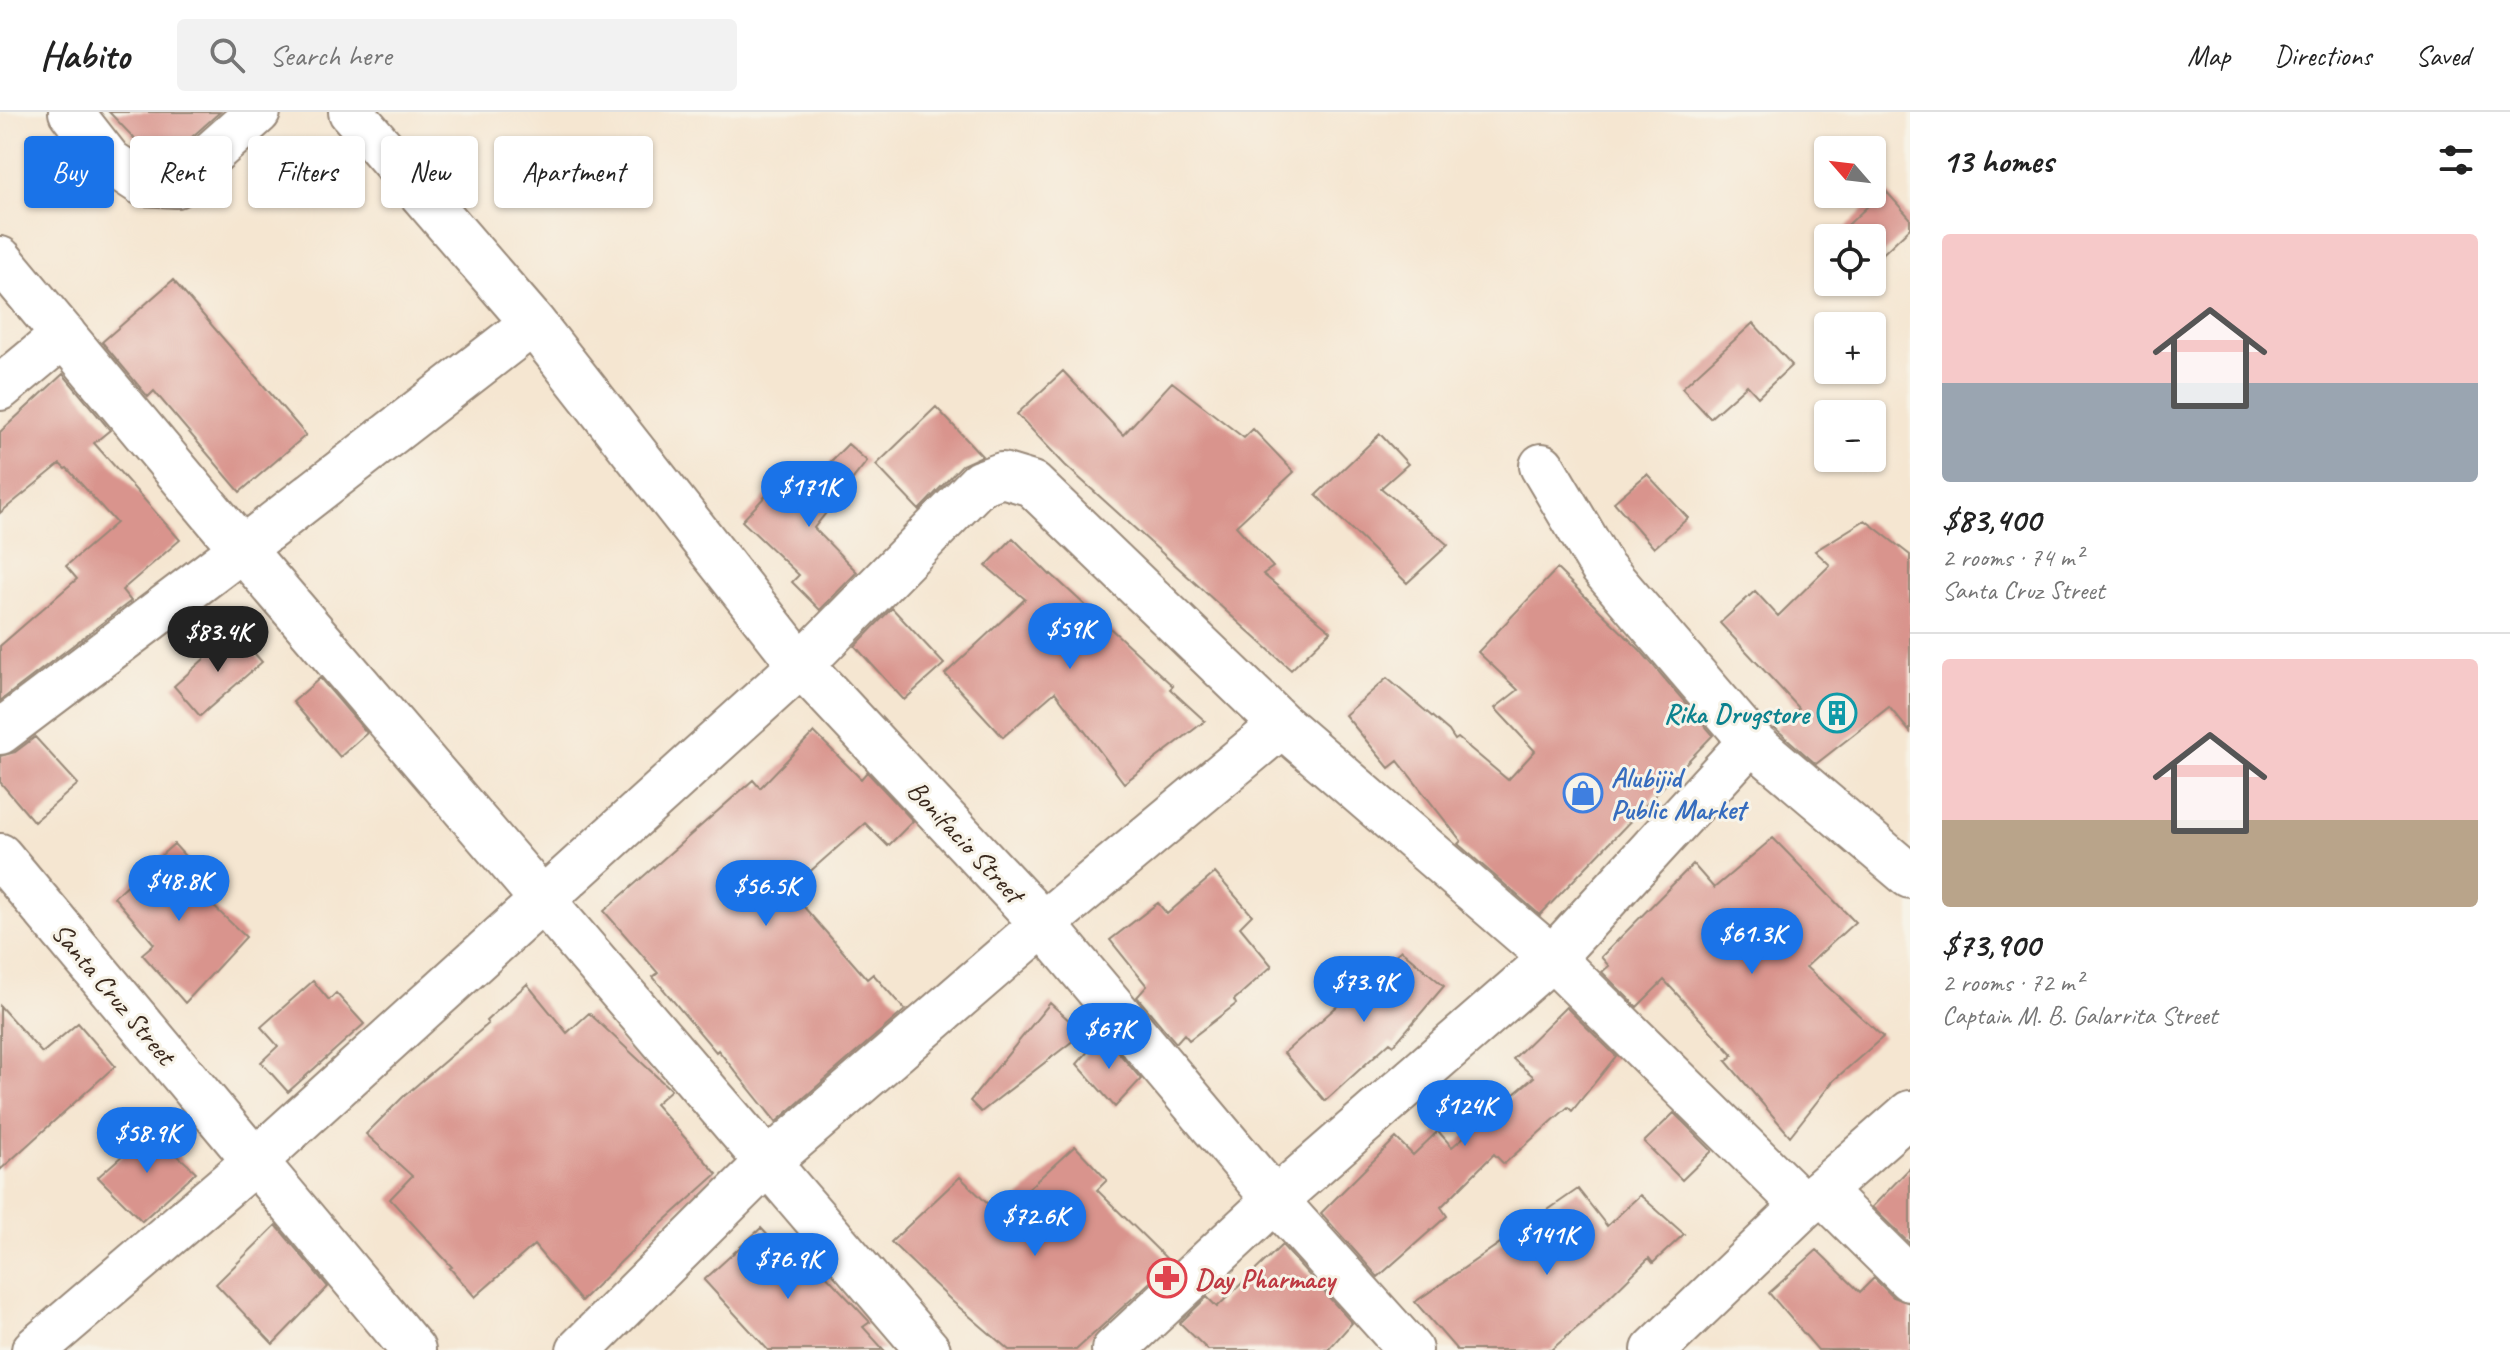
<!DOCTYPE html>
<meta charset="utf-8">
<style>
:root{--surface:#fff;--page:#f2f2f2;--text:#222;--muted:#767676;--line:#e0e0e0;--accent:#1a73e8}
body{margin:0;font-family:Caveat,sans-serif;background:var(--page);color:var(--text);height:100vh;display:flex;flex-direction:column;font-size:30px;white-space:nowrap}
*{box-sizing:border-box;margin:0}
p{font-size:26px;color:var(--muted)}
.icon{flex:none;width:44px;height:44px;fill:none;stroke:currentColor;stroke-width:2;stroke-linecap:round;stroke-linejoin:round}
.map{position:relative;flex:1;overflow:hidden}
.drawer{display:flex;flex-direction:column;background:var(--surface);width:600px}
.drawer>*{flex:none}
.top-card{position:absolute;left:24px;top:24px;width:760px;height:72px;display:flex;gap:16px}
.needle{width:52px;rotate:298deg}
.fabs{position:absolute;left:1814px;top:24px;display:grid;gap:16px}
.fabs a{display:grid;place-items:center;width:72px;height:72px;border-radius:8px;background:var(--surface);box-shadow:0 2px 6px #0004;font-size:40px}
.price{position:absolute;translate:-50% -68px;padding:0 18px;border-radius:28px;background:var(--accent);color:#fff;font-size:26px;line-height:52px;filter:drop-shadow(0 2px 4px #0008)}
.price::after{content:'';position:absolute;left:50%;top:48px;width:24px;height:18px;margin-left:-12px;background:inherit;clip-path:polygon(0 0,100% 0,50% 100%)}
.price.active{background:#222;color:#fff}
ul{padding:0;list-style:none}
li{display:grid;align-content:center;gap:16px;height:424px;padding:0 32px}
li+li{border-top:2px solid var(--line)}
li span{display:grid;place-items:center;height:248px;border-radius:8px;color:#555}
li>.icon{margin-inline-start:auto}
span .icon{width:144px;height:144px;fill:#fffc;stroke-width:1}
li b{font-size:34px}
h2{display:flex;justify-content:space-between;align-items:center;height:96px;padding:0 32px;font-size:34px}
.chip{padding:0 28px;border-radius:8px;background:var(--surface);box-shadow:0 2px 6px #0004;font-size:28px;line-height:72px}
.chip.active{background:var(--accent);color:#fff}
header{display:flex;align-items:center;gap:48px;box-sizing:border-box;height:112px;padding:0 40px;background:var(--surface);border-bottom:2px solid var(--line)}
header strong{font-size:38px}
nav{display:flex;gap:44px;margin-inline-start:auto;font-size:28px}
.search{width:560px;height:72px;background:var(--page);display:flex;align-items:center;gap:20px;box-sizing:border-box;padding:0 28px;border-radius:8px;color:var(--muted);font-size:30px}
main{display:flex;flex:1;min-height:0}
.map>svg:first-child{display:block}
</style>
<header>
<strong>Habito</strong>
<div class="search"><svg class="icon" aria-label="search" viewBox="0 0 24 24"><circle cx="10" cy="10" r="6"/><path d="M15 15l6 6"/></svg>Search here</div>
<nav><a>Map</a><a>Directions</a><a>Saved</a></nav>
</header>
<main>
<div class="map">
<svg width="1910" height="1238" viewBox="0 0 1910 1238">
<rect width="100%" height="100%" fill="#f7f3e8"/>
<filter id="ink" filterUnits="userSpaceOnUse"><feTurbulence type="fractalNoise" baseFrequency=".0125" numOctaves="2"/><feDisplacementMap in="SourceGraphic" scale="16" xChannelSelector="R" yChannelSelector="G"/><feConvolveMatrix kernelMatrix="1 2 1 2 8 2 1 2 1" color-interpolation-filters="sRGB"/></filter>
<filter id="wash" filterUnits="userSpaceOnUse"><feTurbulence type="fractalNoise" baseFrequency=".006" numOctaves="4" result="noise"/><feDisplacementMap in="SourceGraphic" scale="32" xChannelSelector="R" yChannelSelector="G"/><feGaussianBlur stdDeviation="1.8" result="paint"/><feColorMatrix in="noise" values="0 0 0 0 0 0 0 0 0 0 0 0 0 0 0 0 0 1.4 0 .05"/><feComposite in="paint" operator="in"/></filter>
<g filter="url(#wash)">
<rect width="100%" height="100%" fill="#f5e6d1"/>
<g id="blocks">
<path fill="#d9948d" d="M109 0H220L167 47H154Z
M1885 78 1910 106V116L1872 152V126H1834Z
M173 168 306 323 240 380 154 279 148 285 102 230Z
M1753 211 1792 253 1758 285 1747 273 1710 306 1682 276Z
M1063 259 1123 323 1172 270 1244 326 1253 317 1294 360 1236 414 1273 455 1263 462 1331 519 1291 558 1065 353 1017 302Z
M63 262 110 318 94 331 180 428 122 478 131 489 0 589V534L77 467 66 454 116 411 67 356 65 357 60 352 0 401V320Z
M936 295 982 344 962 353 919 398 876 353Z
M1380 322 1408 352 1381 376 1448 433 1407 471 1316 383Z
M848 332 867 349 814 416 857 460 820 498 792 470 799 463 742 409 771 378 788 393Z
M1647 362 1688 406 1654 436 1614 390Z
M1865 408 1910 443V620L1889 595 1816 652 1775 616 1799 596 1720 511 1755 479 1778 504 1830 453 1815 439Z
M1013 426 1050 463 1051 462 1173 574 1170 577 1205 609 1124 671 1055 580 1003 625 945 562 1025 487 986 454Z
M1557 457 1640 538 1713 623 1540 803 1458 732 1461 729 1398 649 1389 656 1345 603 1387 566 1449 619 1455 628 1458 626 1508 668 1535 639 1495 596 1518 578 1478 540Z
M892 496 944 552 904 588 855 534Z
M235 519 262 550 200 604 174 574Z
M320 566 367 621 340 645 293 590Z
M814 620 861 667 867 660 913 709 888 734 865 711 789 778 867 867 873 862 905 898 776 1010 718 938 716 940 653 865 658 861 604 799 753 668 760 676Z
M35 625 78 672 34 710 0 670V644L15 640Z
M1773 726 1855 810 1806 855 1883 925 1834 968 1790 1024 1726 949 1733 943 1664 868 1637 895 1602 860 1609 854 1601 845 1693 752 1714 776Z
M174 732 202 763 191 773 246 825 185 891 142 842 154 832 114 785Z
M1215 761 1252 803 1240 815 1272 854 1234 888 1236 892 1189 928 1184 922 1176 931 1137 885 1147 874 1110 828 1158 791 1167 802Z
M1401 838 1444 874 1394 933 1390 930 1325 989 1284 941Z
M313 869 329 888 336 881 364 912 288 980 261 950 278 934 261 915Z
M527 872 567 921 589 901 671 978 655 992 717 1062 640 1131 581 1189 534 1133 475 1185 450 1156 452 1155 390 1087 412 1064 366 1022 403 985 488 912 486 909Z
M1050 891 1083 921 981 1000 970 989Z
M0 894 42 941 78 911 115 954 0 1058Z
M1566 895 1616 944 1572 999 1568 995 1504 1052 1494 1042 1441 1095 1447 1104 1378 1165 1321 1101 1396 1026 1413 1043 1438 1019 1452 1035 1534 965 1513 947Z
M1103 922 1141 967 1115 995 1077 952Z
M1674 1001 1712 1039 1682 1068 1644 1030Z
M150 1019 196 1060 142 1109 98 1065Z
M1075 1034 1107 1068 1097 1078 1171 1151 1076 1238H1009L953 1190 891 1130 960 1065 999 1103Z
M1910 1056V1132L1872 1095Z
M1578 1077 1607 1114 1640 1083 1684 1122 1653 1151 1649 1146 1587 1207 1551 1238H1457L1415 1190Z
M276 1113 328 1175 273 1232 216 1172Z
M761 1116 794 1152 806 1142 870 1210 863 1215 884 1238H768L704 1168Z
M1282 1133 1352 1211 1328 1238H1208L1180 1211 1207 1185 1217 1195Z
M1817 1138 1860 1180 1874 1166 1893 1185 1910 1191V1238H1818L1769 1181Z"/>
</g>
</g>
<g filter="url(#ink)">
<use href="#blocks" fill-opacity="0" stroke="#988878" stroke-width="2"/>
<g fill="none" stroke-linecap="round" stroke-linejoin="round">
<defs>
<path id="minor" d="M71 0 110 50 142 71 176 73 258 0
M351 0 533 211 801 553 1043 812 1275 1088 1410 1238
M0 147 242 437 928 1238
M0 276 64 223
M1542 354 1602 455 1751 629 1910 764
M0 620 242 437 533 211
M0 744 413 1238
M1821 1079 1910 1167
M34 1238 254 1050 801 553 980 371 1002 363 1032 372 1282 613 1552 846 1804 1094
M579 1238 769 1049 1043 812 1282 613
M1114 1238 1275 1088 1552 846 1751 629"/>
<path id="highway" d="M1654 1238 1804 1094 1910 1001"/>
</defs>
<use href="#minor" stroke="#988878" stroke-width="48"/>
<use href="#highway" stroke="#988878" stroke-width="48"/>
<use href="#minor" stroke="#fff" stroke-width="44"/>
<use href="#highway" stroke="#fff" stroke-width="44"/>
</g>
</g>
<defs>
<symbol id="building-ring" viewBox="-11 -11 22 22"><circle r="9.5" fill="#f7f3e8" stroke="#0f9aa8" stroke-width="1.5"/><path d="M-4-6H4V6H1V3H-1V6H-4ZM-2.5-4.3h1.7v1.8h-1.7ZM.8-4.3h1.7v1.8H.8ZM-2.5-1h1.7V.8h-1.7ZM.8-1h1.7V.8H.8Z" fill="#0f9aa8"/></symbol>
<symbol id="shop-ring" viewBox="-11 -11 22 22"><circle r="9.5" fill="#f7f3e8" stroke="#3f7fe0" stroke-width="1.5"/><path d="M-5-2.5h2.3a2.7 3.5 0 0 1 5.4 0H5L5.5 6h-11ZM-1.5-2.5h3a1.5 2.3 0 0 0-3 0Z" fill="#3f7fe0"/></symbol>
<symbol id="pharmacy-ring" viewBox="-11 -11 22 22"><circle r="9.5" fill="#f7f3e8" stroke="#e0444e" stroke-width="1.5"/><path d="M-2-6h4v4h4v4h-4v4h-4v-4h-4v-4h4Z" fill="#e0444e"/></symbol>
</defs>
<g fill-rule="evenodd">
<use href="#building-ring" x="1815" y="579" width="44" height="44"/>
<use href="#shop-ring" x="1561" y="659" width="44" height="44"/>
<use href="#pharmacy-ring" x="1145" y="1144" width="44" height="44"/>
</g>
<g text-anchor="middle" stroke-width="6" stroke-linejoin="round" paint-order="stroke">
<g font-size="28" font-weight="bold" fill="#0d838f" stroke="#f7f3e8" text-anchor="end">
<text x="1809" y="611">Rika Drugstore</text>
</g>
<g font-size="28" font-weight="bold" fill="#366cbe" stroke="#f7f3e8" text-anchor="start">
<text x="1611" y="675">Alubijid<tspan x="1611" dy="32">Public Market</tspan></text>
</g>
<g font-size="28" fill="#3b2a1e" stroke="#f7f3e8">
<text transform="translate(966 729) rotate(47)" y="10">Bonifacio Street</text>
<text transform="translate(114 881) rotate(50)" y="10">Santa Cruz Street</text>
</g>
<g font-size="28" font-weight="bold" fill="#be3a42" stroke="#f7f3e8" text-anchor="start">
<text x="1195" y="1176">Day Pharmacy</text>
</g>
</g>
</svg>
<div class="fabs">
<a><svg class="needle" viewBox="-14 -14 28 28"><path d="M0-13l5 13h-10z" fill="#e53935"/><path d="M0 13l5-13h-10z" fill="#767676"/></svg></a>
<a><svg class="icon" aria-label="locate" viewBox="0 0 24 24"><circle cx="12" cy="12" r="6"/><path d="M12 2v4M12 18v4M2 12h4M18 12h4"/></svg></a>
<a>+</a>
<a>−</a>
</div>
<b class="price" style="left:809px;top:417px">$171K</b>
<b class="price" style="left:1070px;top:559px">$59K</b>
<b class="price active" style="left:218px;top:562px">$83.4K</b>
<b class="price" style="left:179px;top:811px">$48.8K</b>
<b class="price" style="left:766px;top:816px">$56.5K</b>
<b class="price" style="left:1752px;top:864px">$61.3K</b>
<b class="price" style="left:1364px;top:912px">$73.9K</b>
<b class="price" style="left:1109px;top:959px">$67K</b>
<b class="price" style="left:1465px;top:1036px">$124K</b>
<b class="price" style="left:147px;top:1063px">$58.9K</b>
<b class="price" style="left:1035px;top:1146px">$72.6K</b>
<b class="price" style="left:1547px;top:1165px">$141K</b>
<b class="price" style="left:788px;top:1189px">$76.9K</b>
<div class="top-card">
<a class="chip active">Buy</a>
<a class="chip">Rent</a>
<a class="chip">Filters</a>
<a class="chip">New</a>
<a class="chip">Apartment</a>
</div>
</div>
<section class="drawer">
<h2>13 homes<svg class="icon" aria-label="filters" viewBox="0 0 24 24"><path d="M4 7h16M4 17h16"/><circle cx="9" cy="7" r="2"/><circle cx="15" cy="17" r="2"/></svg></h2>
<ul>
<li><span style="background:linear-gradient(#f6c9c9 60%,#9aa5b1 0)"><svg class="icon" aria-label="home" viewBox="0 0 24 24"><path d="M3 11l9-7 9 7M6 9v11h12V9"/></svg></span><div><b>$83,400</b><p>2 rooms · 74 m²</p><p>Santa Cruz Street</p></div></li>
<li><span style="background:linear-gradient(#f6c9c9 65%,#b9a48a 0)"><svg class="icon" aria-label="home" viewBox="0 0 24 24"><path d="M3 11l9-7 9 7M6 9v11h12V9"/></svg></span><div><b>$73,900</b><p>2 rooms · 72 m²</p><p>Captain M. B. Galarrita Street</p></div></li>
</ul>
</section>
</main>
